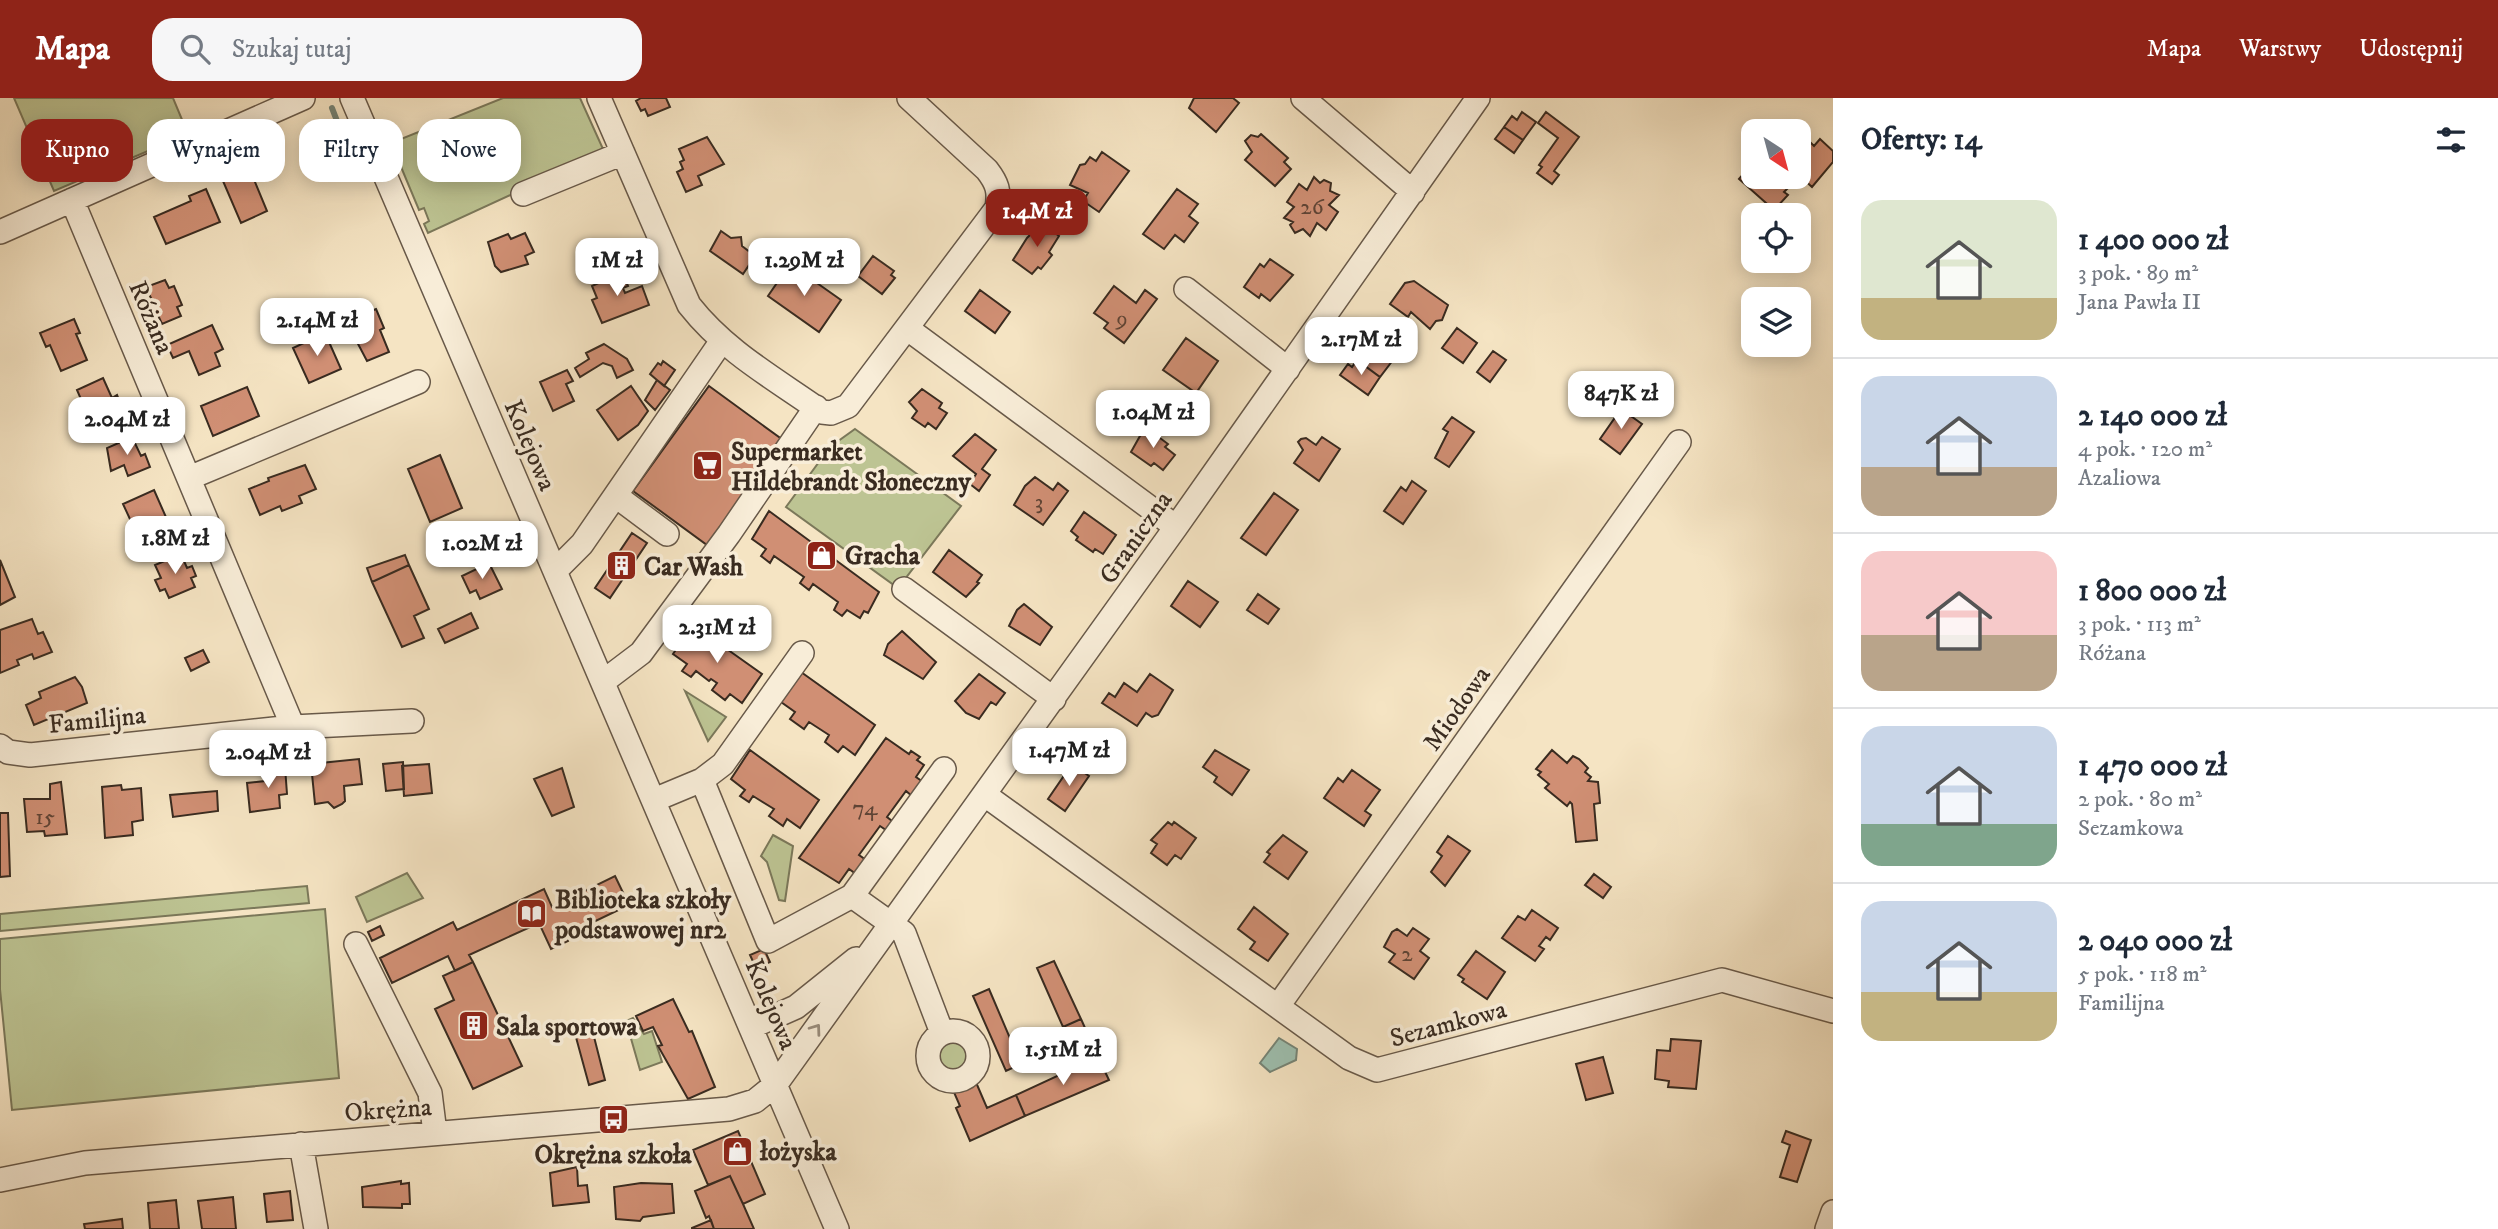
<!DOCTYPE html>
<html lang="pl">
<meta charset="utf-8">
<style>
:root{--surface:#fff;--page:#f6f6f7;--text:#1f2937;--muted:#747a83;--line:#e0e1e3;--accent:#8f2418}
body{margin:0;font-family:"IM FELL DW Pica",serif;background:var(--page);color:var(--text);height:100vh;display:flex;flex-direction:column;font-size:26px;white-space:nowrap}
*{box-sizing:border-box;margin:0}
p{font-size:23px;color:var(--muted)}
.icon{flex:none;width:38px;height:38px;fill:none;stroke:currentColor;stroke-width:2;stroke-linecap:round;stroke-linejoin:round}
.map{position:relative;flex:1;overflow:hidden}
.panel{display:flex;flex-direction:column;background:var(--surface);width:665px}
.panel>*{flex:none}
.banner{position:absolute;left:21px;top:21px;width:665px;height:63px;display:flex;gap:14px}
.needle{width:46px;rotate:144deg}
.buttons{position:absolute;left:1741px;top:21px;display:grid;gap:14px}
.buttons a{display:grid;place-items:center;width:70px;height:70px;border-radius:14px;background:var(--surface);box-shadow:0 4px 18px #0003;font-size:35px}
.price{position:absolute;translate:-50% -60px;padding:0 16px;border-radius:14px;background:#fff;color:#222;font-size:23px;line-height:46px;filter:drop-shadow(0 2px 4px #0008)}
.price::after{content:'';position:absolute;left:50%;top:42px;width:21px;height:16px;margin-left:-10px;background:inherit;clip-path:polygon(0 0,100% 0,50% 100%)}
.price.on{background:var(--accent);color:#fff}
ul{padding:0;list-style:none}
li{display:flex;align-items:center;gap:21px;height:175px;padding:0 28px}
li+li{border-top:2px solid var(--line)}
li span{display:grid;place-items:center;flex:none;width:196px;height:140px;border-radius:21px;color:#555}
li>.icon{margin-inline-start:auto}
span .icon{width:84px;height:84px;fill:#fffc;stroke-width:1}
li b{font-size:30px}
h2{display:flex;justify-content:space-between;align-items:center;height:84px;padding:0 28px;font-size:30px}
.chip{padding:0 24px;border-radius:21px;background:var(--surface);box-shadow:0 4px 18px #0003;font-size:24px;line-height:63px}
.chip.on{background:var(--accent);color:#fff}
header{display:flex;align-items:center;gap:42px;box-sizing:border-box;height:98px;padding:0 35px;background:var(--accent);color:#fff}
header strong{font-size:33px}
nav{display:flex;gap:38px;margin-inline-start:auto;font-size:24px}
.search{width:490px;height:63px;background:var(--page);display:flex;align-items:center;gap:18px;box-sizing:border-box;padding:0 24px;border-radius:21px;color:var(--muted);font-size:26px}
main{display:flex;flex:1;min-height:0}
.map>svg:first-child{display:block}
</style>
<header>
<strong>Mapa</strong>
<div class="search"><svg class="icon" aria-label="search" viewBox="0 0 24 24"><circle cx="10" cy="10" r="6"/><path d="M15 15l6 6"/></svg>Szukaj tutaj</div>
<nav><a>Mapa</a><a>Warstwy</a><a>Udostępnij</a></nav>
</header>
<main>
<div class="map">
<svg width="1833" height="1131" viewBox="0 0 1833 1131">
<rect width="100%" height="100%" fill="#f5e4c3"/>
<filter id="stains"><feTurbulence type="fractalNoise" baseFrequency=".00286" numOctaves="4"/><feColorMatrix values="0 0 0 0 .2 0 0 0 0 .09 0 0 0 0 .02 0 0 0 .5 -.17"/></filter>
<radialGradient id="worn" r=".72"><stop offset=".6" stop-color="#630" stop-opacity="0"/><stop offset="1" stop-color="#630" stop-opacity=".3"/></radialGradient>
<path fill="#bdc493" stroke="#7b785a" stroke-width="2" d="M14 0H173L188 36 54 93Z
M503 0H580L603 51 595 58 428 135 424 126 429 123 424 110 419 112 391 45Z
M855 331 961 408 898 490 786 409 830 349Z
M685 593 726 619 708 643Z
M773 737 793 748 785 803 779 802 767 764 761 758Z
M407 775 423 800 367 824 356 799Z
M307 788 309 805 0 833V816Z
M325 811 339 980 12 1012 0 891V841Z
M633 920 644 936 652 933 662 964 640 972 626 923Z
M934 958a19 19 0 1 1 38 0a19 19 0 1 1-38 0Z"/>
<path fill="#9dbfaf" stroke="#758476" stroke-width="2" d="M1279 940 1297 951 1296 962 1270 974 1260 965Z"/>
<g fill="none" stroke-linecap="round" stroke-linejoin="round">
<path stroke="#758476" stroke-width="6" d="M332 10 347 49"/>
</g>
<path fill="#d08f74" stroke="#392b20" stroke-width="2" d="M641 0H666L670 9 648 18 645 11 641 13 636 3Z
M1194 0H1233L1239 5 1216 34 1189 10Z
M1522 14 1536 24 1523 42 1504 29 1512 18 1517 22Z
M1546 14 1579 39 1554 73 1559 77 1552 86 1537 75 1542 69 1539 67 1558 40 1538 25Z
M1504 29 1523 42 1514 55 1495 41Z
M1261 36 1288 60 1284 64 1291 71 1275 88 1245 62 1252 54 1245 43 1251 37 1258 39Z
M707 39 724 66 698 78 702 87 686 94 677 74 683 71 680 64 684 62 679 51Z
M1820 41 1833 53V64L1812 89 1799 77V57L1810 44 1814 48Z
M1102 54 1129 73 1099 114 1083 103 1088 95 1070 87 1080 67 1085 66 1090 59 1096 63Z
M1754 64V79H1775L1788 90 1784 94 1788 97 1774 112 1739 81Z
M250 72 267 113 241 125 223 83Z
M1314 79 1320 85 1324 82 1331 85 1330 93 1339 97 1329 107 1338 114 1326 132 1317 125 1310 138 1303 131 1295 135 1290 127 1293 124 1284 120 1294 109 1287 104 1299 86 1307 92Z
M206 91 220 124 166 146 154 119 191 103 189 98Z
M1177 91 1198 106 1189 118 1198 125 1184 144 1175 137 1164 151 1143 136Z
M1042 125 1059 138 1049 154 1052 157 1041 171 1038 169 1032 176 1013 162 1027 140Z
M721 133 731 140 741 139 742 148 755 158 743 176 710 153Z
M525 135 534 154 525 158 528 166 501 174 495 168 488 144 508 136 511 141Z
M873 158 894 173 891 177 895 180 882 196 858 178Z
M1270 161 1293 177 1270 203 1261 196 1259 200 1244 189 1260 166 1264 169Z
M790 166 841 202 819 234 768 198Z
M622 174 628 188 623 190 625 195 642 188 649 207 602 225 592 202 597 200 592 188Z
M165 182 169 190 174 188 182 207 177 209 181 218 162 226 158 217 154 219 151 210 155 209 146 189Z
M1414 183 1448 207 1442 222 1436 223 1430 231 1411 214 1408 219 1390 206 1405 185Z
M1114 188 1136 205 1145 192 1157 201 1124 245 1104 230 1108 225 1094 215Z
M980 192 1010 214 995 235 965 213Z
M376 211 384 230 380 232 389 254 367 263 346 223Z
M74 221 80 235 76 236 87 262 61 273 50 247 46 249 40 235Z
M212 227 223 251 215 255 220 268 199 277 189 253 173 260 167 247Z
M1457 230 1477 245 1463 265 1442 250Z
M325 235 341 271 309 285 293 250Z
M1186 240 1218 263 1196 295 1163 272Z
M1365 242 1393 262 1380 279 1357 262 1361 256 1357 253Z
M604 246 627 261 633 272 617 280 612 268 603 265 580 279 575 270 589 261 586 255Z
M1493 253 1506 262 1490 284 1477 274Z
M1357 262 1380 279 1368 297 1340 277 1348 266 1352 269Z
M663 263 675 272 664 288 650 276 658 265 661 267Z
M567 272 573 283 566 286 574 303 553 313 540 284Z
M103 280 112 300 117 297 123 312 100 322 94 309 86 313 77 292Z
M657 282 670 292 655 312 645 302Z
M631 288 648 313 638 327 618 342 597 312Z
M709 288 783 342 707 447 633 393Z
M247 289 259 318 213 338 201 308Z
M922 291 942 305 939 310 947 315 936 331 928 325 925 329 912 320 917 313 909 304Z
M1621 311 1642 326 1620 356 1600 341Z
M1452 319 1474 334 1449 369 1435 360 1448 334 1443 331Z
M1148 331 1168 346 1165 349 1175 357 1163 372 1154 365 1151 368 1131 354 1140 338Z
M975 336 996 352 982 371 990 377 979 393 970 386 976 376 953 358Z
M132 339 141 358 145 356 150 369 128 378 124 367 111 373 107 350Z
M1322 339 1340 351 1319 383 1294 365 1303 352 1298 344 1301 341 1306 340 1316 347Z
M440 357 462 410 430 424 408 371Z
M305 367 316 391 299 398 302 405 282 413 280 408 260 417 249 391 269 383 268 380Z
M1035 379 1053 392 1058 385 1068 393 1043 427 1014 407 1025 388Z
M1412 383 1426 393 1403 426 1384 413 1401 389 1406 393Z
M154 392 169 426 152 434 148 426 135 432 123 406Z
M1274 395 1298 412 1266 457 1241 440Z
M769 413 879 494 868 515 864 513 860 520 847 512 842 518 834 512 838 504 813 486 809 492 800 485 804 479 774 458 770 465 761 458 766 451 752 441Z
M1084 414 1116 437 1103 456 1095 451 1093 454 1076 442 1078 439 1071 433Z
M632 435 647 445 610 500 595 490Z
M949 452 982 477 977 484 979 485 966 499 933 474Z
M181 456 187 470 192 468 196 478 191 480 195 489 169 500 165 491 160 493 155 482 161 480 155 467Z
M405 457 409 467 372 484 367 470Z
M0 462 15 499 0 507Z
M489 465 502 491 480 501 476 492 470 495 462 478Z
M409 467 429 511 414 518 424 540 402 549 372 484Z
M1188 483 1218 504 1200 529 1171 508Z
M1258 496 1279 511 1268 526 1247 512Z
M1024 506 1052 529 1040 547 1009 528 1017 512Z
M471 515 478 530 445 545 438 531Z
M32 521 38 536 43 534 52 554 34 561 32 556 17 562 19 567 0 575V532Z
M693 527 762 576 742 605 730 596 725 602 712 592 717 585 711 581 709 583 696 573 691 579 682 573 687 566 673 556Z
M902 533 936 564 923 581 884 557 888 546Z
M203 552 209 564 191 573 185 560Z
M801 574 875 627 855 657 843 648 838 654 825 644 829 637 809 624 804 631 790 621 795 614 781 604Z
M979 576 1005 595 996 607 991 604 979 621 966 615 955 603Z
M1150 576 1173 592 1158 617 1152 619 1146 615 1137 628 1102 605 1109 595 1115 599 1124 585 1137 594Z
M75 579 82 589 87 605 34 627 26 607 41 600 39 594Z
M886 640 909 656 911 653 920 659 917 662 924 667 916 679 923 684 912 698 906 693 887 719 892 723 886 732 880 728 859 757 866 762 856 776 849 771 839 785 799 760Z
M750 652 819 702 800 730 787 721 783 728 769 718 774 711 753 698 749 704 740 698 745 692 731 681Z
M1215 652 1249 672 1232 697 1214 684 1217 679 1203 669Z
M1552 652 1567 665 1573 658 1579 661 1588 670 1585 674 1591 679 1588 683 1598 684 1600 705 1594 706 1597 742 1576 744 1572 706 1570 704 1567 708 1545 690 1549 686 1538 677 1541 674 1536 671Z
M359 661 362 686 344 688 345 703 342 706 334 710 328 704 315 706 311 666Z
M403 664 404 691 386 693 383 666Z
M429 666 432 695 404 698 402 668Z
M1072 666 1089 678 1065 713 1048 701Z
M285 669 287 696 279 697 280 710 250 714 247 685 265 683 264 671Z
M562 670 574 709 552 718 534 681Z
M1352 672 1380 692 1365 713 1371 717 1364 728 1324 700 1338 680 1343 684Z
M61 684 67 736 45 738 44 733 27 734 24 701H50V686Z
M121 687 122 692 141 690 143 722 132 724 133 737 105 740 102 689Z
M217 693 218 713 173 719 170 697Z
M0 715H8L10 778 0 779Z
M1168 724 1172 727 1174 724 1196 740 1181 761 1175 757 1167 767 1151 755 1157 746 1151 742Z
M1283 737 1307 754 1288 781 1264 764 1270 756 1267 754Z
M1448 738 1470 753 1445 788 1431 774 1442 758 1437 754Z
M1594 776 1611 789 1603 800 1585 787Z
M615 778 629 807 566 837 568 843 551 851 539 825 469 857 473 864 455 873 448 858 392 885 380 860 453 824 457 832 544 791 552 809Z
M1254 809 1288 836 1268 863 1250 851 1255 844 1238 831Z
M1532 812 1558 830 1550 842 1546 839 1539 848 1544 851 1535 863 1502 840 1518 818 1525 822Z
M380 828 384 837 372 843 368 834Z
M1413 830 1429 841 1420 853 1429 860 1414 881 1389 864 1395 856 1384 849 1392 834 1397 831 1407 838Z
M764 851 770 864 756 870 750 857Z
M1476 853 1505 874 1487 901 1462 884 1464 881 1458 877Z
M1054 863 1081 921 1063 929 1037 870Z
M473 864 522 968 473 991 435 911 454 902 443 878Z
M989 891 1021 966 1006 973 973 898Z
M673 901 689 934 692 933 715 989 688 1001 658 948 662 947 653 929 643 933 636 918Z
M1081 921 1098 959 1080 966 1063 929Z
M591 927 605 982 589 987 574 932Z
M1671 941 1701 943 1696 991 1668 989 1669 983 1655 981 1657 952 1670 953Z
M1098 959 1109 982 1025 1018 1016 997Z
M1603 959 1613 995 1586 1002 1576 966Z
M975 982 987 1010 1016 997 1025 1018 970 1043 956 1010 960 1008 953 992Z
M738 1033 765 1096 743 1106 730 1078 708 1087 693 1052Z
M1786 1033 1811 1042 1797 1084 1780 1079 1790 1047 1782 1044Z
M577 1069 578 1088 587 1087 589 1104 553 1108 550 1075Z
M730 1078 743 1106 754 1131H714L709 1118 706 1120 695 1093Z
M401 1083V1086L409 1085 410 1106H402V1110L363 1109 362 1089Z
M641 1085 672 1086 674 1115 643 1119 640 1123 616 1121 614 1089Z
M290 1093 293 1122 267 1124 264 1096Z
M233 1099 236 1131H202L198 1103Z
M176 1102 179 1131H150L148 1105Z
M122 1121 123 1131H85L84 1126Z
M711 1122 714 1131H692V1130Z"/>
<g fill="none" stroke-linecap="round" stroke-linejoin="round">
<defs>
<path id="minor" d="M352 0 837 1131
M599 0 689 207C726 254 774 280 822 314L831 315 848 308 997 110C1000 93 997 85 987 72L909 0
M1303 0 1413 94
M523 96 623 55
M72 102 293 629
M0 134 303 0
M1186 191 1288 271
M908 231 1176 429
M189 380 418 284
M616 398 667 436
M555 473 582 446 721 244
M904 491 1054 601
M604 583 641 555 729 436 816 309
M0 648 8 654 30 657 293 629 412 623
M702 682 768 843 852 798 904 835 942 935
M985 697 1349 960 1377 972 1722 882 1833 913
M654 702 702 682 723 666 802 555
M852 798 944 671
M356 846 430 995 435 1035
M1278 908 1679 344
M751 929 796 909 856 861
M928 958a25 25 0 1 1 50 0a25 25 0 1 1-50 0Z
M301 1046 316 1131
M0 1082 85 1065 729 1011 755 1003 776 986 1176 429 1478 0
M1827 1131 1833 1114"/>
</defs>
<use href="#minor" stroke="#685949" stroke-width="26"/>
<use href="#minor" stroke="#f8edd8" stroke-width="23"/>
</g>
<defs><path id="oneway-chevron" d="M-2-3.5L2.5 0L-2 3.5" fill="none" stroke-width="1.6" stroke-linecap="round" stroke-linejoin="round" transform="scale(1.75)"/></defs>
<use stroke="#988c7c" href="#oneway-chevron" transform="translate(816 931) rotate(-54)"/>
<defs>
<symbol id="supermarket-square" viewBox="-11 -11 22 22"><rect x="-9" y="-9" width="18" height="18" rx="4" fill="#8f2418" stroke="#f8edd8"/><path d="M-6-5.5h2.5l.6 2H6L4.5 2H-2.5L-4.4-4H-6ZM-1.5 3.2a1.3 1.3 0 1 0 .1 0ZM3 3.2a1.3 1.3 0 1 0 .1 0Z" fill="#fff"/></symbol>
<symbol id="shop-square" viewBox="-11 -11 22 22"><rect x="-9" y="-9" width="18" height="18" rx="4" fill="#8f2418" stroke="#f8edd8"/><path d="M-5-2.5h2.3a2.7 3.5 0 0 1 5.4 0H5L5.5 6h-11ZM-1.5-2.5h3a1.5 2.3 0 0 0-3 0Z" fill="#fff"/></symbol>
<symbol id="building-square" viewBox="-11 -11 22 22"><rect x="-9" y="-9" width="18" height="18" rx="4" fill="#8f2418" stroke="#f8edd8"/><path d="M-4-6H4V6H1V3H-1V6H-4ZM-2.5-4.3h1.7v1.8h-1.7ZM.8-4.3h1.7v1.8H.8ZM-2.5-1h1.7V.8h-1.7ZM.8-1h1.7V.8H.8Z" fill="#fff"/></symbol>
<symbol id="library-square" viewBox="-11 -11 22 22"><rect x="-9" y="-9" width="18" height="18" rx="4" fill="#8f2418" stroke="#f8edd8"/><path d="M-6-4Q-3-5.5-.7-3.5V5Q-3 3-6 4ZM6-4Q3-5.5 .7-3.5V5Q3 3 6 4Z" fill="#fff"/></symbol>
<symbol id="bus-square" viewBox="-11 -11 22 22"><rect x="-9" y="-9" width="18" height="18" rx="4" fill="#8f2418" stroke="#f8edd8"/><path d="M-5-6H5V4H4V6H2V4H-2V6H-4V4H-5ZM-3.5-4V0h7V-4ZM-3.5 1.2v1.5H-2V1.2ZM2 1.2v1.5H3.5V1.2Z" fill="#fff"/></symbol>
</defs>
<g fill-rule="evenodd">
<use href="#supermarket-square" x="690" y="350" width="35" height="35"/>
<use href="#shop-square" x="804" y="440" width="35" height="35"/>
<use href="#building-square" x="604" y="450" width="35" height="35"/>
<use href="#library-square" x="514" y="798" width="35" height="35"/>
<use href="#building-square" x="456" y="910" width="35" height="35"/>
<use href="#bus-square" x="596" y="1004" width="35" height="35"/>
<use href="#shop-square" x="720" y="1036" width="35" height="35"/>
</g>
<g text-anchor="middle" stroke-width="7" stroke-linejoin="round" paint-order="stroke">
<g font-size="23" fill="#5f4435">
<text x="1312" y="116">26</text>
<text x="1122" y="228">9</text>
<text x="1039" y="411">3</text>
<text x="865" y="717">74</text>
<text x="45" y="726">15</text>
<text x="1407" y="863">2</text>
</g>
<g font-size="26" fill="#392b20" stroke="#f8edd8">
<text transform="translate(152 219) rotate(67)" y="9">Różana</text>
<text transform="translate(531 347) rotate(67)" y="9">Kolejowa</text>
<text transform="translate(1135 439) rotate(-55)" y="9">Graniczna</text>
<text transform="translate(1456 610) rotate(-55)" y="9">Miodowa</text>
<text transform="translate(97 621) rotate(-6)" y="9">Familijna</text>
<text transform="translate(772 906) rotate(67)" y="9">Kolejowa</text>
<text transform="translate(1448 925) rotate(-15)" y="9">Sezamkowa</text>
<text transform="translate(388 1011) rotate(-4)" y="9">Okrężna</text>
</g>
<g font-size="26" font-weight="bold" fill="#392b20" stroke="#f8edd8" text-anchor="start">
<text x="731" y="362">Supermarket<tspan x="731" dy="30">Hildebrandt Słoneczny</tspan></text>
<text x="845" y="466">Gracha</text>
<text x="644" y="477">Car Wash</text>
<text x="555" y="810">Biblioteka szkoły<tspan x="555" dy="30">podstawowej nr2</tspan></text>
<text x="496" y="937">Sala sportowa</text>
<text x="760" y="1062">łożyska</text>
<text x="613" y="1065" text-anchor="middle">Okrężna szkoła</text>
</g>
</g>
<rect width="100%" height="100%" filter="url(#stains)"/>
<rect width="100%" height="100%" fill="url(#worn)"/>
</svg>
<div class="buttons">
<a><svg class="needle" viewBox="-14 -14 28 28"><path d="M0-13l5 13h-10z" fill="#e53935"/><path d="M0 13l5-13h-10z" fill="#747a83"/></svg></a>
<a><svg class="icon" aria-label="locate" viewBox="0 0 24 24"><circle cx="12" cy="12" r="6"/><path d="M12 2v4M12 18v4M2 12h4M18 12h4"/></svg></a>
<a><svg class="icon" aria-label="layers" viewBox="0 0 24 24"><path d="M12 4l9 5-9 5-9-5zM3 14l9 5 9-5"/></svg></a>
</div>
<b class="price on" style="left:1037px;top:151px">1.4M zł</b>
<b class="price" style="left:617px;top:200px">1M zł</b>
<b class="price" style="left:804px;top:200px">1.29M zł</b>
<b class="price" style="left:317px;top:260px">2.14M zł</b>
<b class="price" style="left:1361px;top:279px">2.17M zł</b>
<b class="price" style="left:1621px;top:333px">847K zł</b>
<b class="price" style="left:1153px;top:352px">1.04M zł</b>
<b class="price" style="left:127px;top:359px">2.04M zł</b>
<b class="price" style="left:175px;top:478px">1.8M zł</b>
<b class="price" style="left:482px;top:483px">1.02M zł</b>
<b class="price" style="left:717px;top:567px">2.31M zł</b>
<b class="price" style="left:1069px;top:690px">1.47M zł</b>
<b class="price" style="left:268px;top:692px">2.04M zł</b>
<b class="price" style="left:1063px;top:989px">1.51M zł</b>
<div class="banner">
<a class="chip on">Kupno</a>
<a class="chip">Wynajem</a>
<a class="chip">Filtry</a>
<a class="chip">Nowe</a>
</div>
</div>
<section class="panel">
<h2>Oferty: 14<svg class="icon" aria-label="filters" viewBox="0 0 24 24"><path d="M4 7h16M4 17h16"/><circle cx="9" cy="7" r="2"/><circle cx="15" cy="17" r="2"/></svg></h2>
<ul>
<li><span style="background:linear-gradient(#dfe7d0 70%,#c2b280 0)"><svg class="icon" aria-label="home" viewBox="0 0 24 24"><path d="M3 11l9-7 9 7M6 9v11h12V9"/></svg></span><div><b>1 400 000 zł</b><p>3 pok. · 89 m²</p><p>Jana Pawła II</p></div></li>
<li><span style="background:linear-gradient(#c9d6e8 65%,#b9a48a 0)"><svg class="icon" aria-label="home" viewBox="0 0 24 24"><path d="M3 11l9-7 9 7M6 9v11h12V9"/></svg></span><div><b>2 140 000 zł</b><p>4 pok. · 120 m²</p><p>Azaliowa</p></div></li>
<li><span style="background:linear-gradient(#f6c9c9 60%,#b9a48a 0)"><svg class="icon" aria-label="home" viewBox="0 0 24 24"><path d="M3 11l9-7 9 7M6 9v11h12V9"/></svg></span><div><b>1 800 000 zł</b><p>3 pok. · 113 m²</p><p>Różana</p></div></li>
<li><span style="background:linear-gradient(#c9d6e8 70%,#7fa58c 0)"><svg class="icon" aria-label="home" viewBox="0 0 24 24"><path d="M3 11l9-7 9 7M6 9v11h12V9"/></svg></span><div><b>1 470 000 zł</b><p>2 pok. · 80 m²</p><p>Sezamkowa</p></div></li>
<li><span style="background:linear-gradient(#c9d6e8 65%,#c2b280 0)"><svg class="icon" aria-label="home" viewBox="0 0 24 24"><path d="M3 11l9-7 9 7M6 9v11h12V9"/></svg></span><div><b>2 040 000 zł</b><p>5 pok. · 118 m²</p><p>Familijna</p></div></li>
</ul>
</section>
</main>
